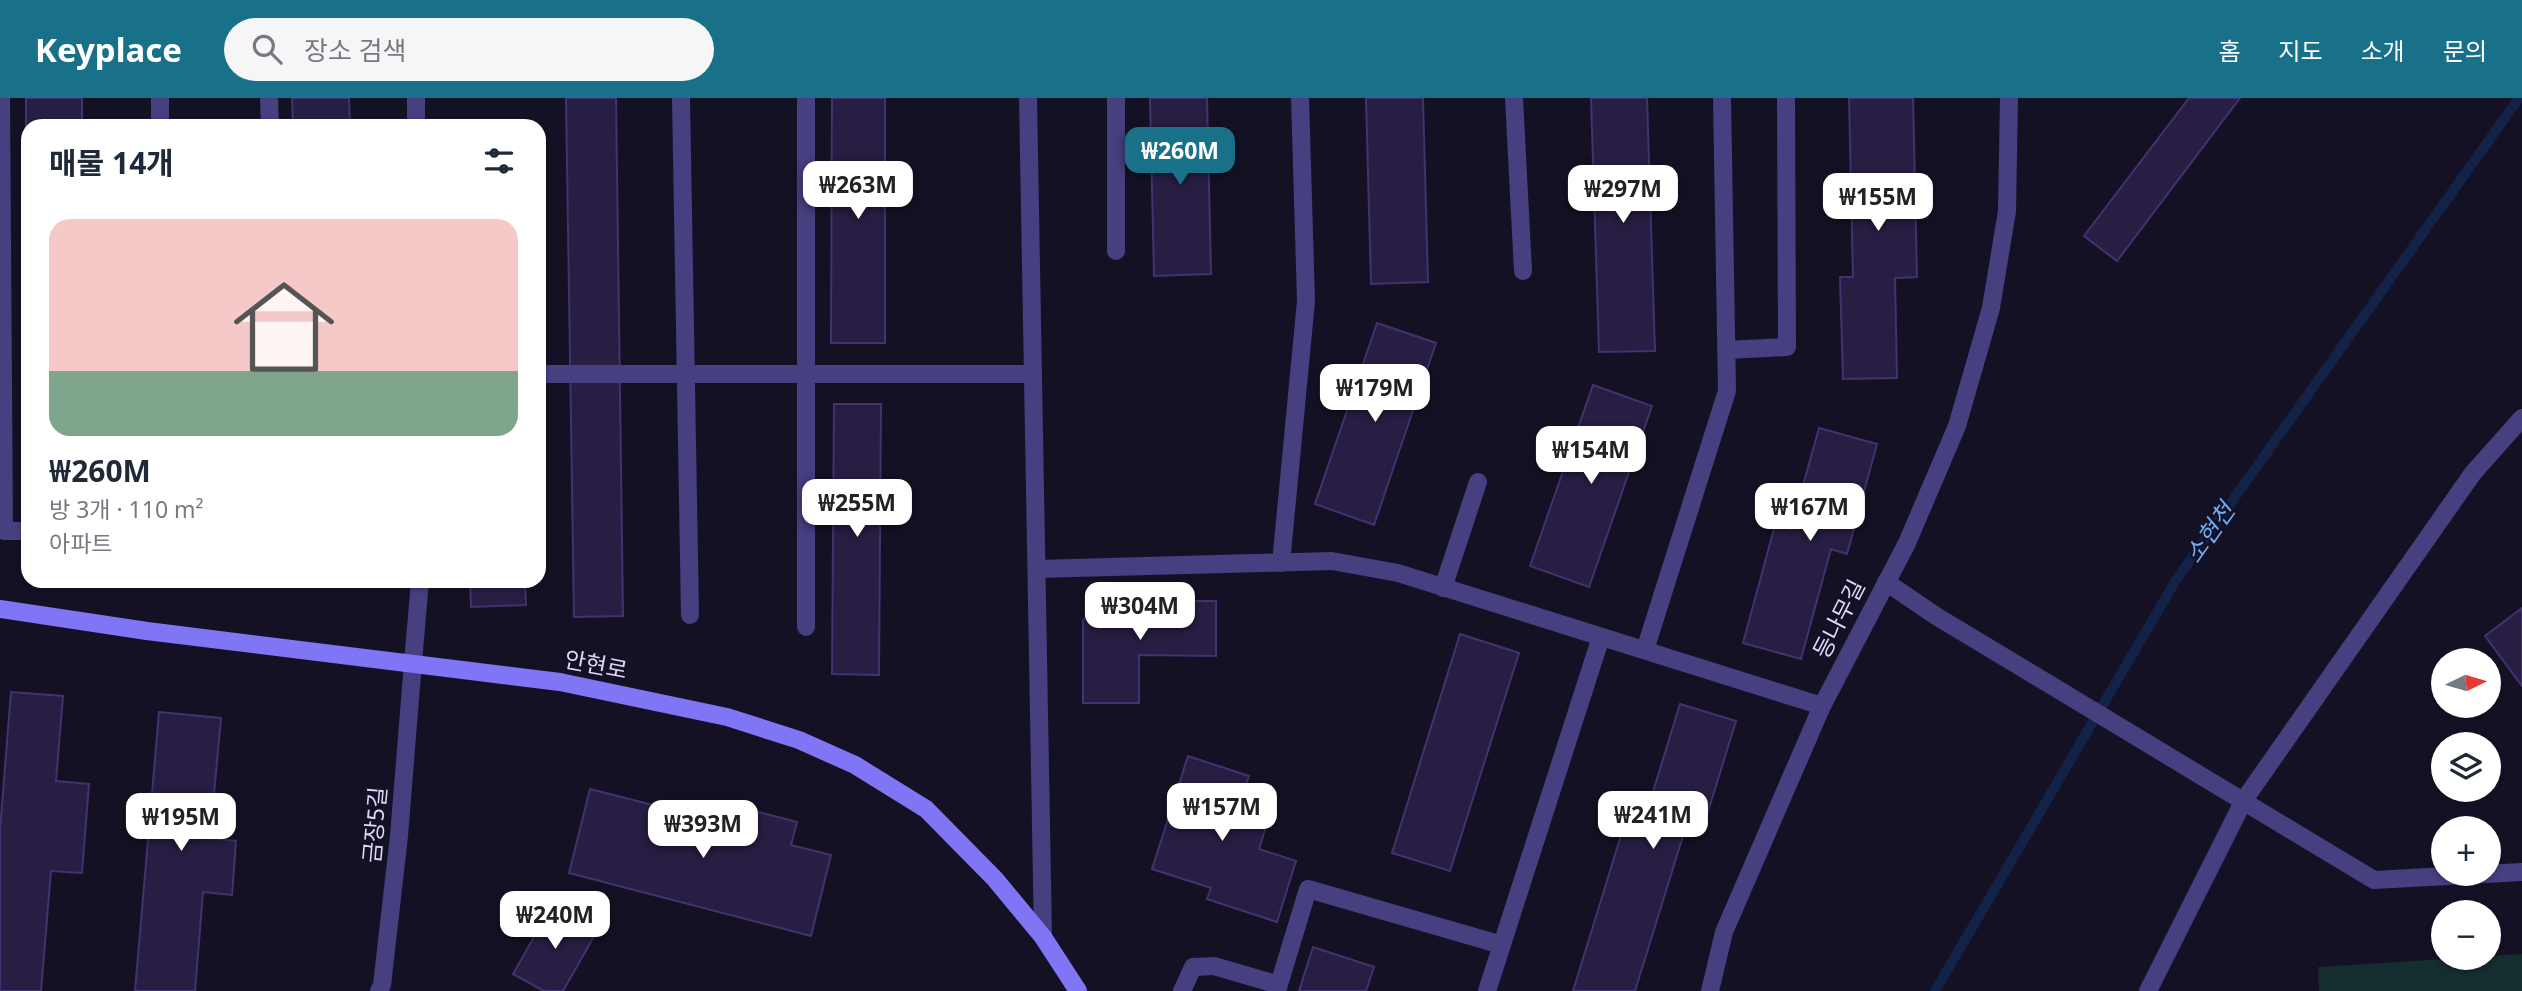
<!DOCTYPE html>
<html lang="ko">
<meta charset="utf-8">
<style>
:root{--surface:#fff;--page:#f6f6f7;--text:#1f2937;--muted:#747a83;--line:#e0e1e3;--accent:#197189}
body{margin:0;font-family:"Noto Sans","Noto Sans KR",sans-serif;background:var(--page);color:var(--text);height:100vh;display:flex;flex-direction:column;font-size:26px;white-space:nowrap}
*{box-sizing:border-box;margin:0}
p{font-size:23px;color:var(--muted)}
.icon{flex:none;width:38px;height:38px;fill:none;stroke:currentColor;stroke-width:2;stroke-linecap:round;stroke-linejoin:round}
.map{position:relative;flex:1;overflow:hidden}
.details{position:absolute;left:21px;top:21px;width:525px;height:469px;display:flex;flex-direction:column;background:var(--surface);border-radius:21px;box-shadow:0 2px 5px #0004}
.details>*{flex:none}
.needle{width:46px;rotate:85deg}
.fabs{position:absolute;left:2431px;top:550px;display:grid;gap:14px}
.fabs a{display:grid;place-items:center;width:70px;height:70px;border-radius:50%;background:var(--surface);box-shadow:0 2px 5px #0004;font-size:35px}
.price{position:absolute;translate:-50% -60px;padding:0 16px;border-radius:14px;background:#fff;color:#222;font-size:23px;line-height:46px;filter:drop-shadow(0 2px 4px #0008)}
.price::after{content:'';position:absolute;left:50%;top:42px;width:21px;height:16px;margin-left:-10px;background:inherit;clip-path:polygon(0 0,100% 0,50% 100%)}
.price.active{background:var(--accent);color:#fff}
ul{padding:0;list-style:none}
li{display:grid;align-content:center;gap:14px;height:371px;padding:0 28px}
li+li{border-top:2px solid var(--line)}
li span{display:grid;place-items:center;height:217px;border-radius:21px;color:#555}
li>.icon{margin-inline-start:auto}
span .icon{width:126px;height:126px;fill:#fffc;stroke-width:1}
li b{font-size:30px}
h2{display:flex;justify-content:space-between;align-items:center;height:84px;padding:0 28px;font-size:30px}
header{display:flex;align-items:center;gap:42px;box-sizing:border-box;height:98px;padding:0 35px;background:var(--accent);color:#fff}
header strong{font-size:33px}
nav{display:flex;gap:38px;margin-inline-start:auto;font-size:24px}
.search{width:490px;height:63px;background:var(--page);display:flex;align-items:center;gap:18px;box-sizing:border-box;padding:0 24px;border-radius:38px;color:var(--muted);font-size:26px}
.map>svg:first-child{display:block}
</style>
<header>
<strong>Keyplace</strong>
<div class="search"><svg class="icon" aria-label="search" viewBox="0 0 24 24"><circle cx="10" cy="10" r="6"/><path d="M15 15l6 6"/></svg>장소 검색</div>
<nav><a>홈</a><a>지도</a><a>소개</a><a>문의</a></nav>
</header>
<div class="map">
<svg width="2522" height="893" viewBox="0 0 2522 893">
<rect width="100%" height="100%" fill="#151125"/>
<path fill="#142d2e" d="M2522 856V893H2319L2318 869Z"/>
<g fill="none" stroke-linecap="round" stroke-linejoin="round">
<path stroke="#122347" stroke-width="10" d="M1935 893 2176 482 2519 0"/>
</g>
<path fill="#281e44" stroke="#42326e" stroke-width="2" d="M26 0H82V28H28L26 378Z
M292 0H349L350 28H293Z
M566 0H616L623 518 574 519Z
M832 0H885V245H831Z
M1150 0H1207L1211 176 1154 178Z
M1366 0H1423L1428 184 1371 186Z
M1591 0H1647L1655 253 1599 254Z
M1849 0H1913L1917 179 1895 180 1897 280 1843 281 1840 179H1853Z
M2189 0H2240L2117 163 2084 138Z
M1377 225 1436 245 1374 427 1315 406Z
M1593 287 1652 308 1589 489 1530 468Z
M834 306H881L879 577 832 576Z
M1819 330 1877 346 1847 456 1831 451 1801 561 1743 545 1775 427 1791 431Z
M470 483H525L526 507 471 509Z
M1099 503H1216V558L1139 557V605H1083V522Z
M2522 510V588L2485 538Z
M1460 536 1519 555 1450 773 1392 755Z
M11 594 63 598 56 683 89 686 82 775 51 773 41 893H0V732Z
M1680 606 1736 623 1703 730 1687 725 1635 893H1573L1631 705 1648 710Z
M159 614 221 620 210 740 236 743 232 797 203 794 195 893H135Z
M1188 658 1249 678 1239 708 1269 719 1259 751 1296 763 1277 824 1207 801 1211 790 1152 771Z
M590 691 727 726 732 707 797 724 791 747 831 757 811 838 569 775Z
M552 807 597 833 563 893H544L513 876Z
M1313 849 1374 869 1366 893H1299Z"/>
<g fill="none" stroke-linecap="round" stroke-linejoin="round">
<path stroke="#463f80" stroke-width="18" d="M1 0 4 433H28
M269 0 270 28
M416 0V28
M681 0 690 517
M806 0V529
M1116 0V153
M1514 0 1523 173
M160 28V0
M1726 252 1787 249 1786 0
M539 276H1033
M1281 465 1306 203 1300 0
M1037 471 1332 463 1398 475 1822 608
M1886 484 1936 518 2374 782 2522 774
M1443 490 1478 384
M1645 552 1727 293 1722 0
M413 564 420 483
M1182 893 1193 869 1214 868 1279 887
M1277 893 1308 791 1502 847
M1487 893 1601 539"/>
<path stroke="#463f80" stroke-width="18" d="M1028 0 1043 839
M379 893 382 887 399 738 413 564
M1710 893 1724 834 1822 608 1907 445 1957 328 1991 210 2007 113 2009 0
M2148 893 2244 702 2473 375 2522 320"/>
<path stroke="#8075f5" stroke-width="18" d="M0 511 147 533 560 584 727 619 799 642 855 667 926 711 995 781 1043 839 1078 893"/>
</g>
<g text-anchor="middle" stroke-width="5" stroke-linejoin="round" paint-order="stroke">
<g font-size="23" fill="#ddd7fc" stroke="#151125">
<text transform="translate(1839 521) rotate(-63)" y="8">등나무길</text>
<text transform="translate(596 567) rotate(11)" y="8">안현로</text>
<text transform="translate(375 727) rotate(-85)" y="8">금장5길</text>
</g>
<g font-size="24" font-style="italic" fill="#6cadf5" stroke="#151125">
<text transform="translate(2210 435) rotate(-55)" y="8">소현천</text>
</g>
</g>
</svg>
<div class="fabs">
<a><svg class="needle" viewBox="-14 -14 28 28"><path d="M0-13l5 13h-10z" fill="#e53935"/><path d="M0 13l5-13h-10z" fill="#747a83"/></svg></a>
<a><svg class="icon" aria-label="layers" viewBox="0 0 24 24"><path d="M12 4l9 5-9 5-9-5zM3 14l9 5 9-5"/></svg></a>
<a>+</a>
<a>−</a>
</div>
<b class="price active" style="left:1180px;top:89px">₩260M</b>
<b class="price" style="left:858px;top:123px">₩263M</b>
<b class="price" style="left:1623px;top:127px">₩297M</b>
<b class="price" style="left:1878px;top:135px">₩155M</b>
<b class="price" style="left:1375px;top:326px">₩179M</b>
<b class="price" style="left:1591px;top:388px">₩154M</b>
<b class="price" style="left:857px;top:441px">₩255M</b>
<b class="price" style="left:1810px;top:445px">₩167M</b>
<b class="price" style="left:1140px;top:544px">₩304M</b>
<b class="price" style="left:1222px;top:745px">₩157M</b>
<b class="price" style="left:1653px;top:753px">₩241M</b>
<b class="price" style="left:181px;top:755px">₩195M</b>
<b class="price" style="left:703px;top:762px">₩393M</b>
<b class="price" style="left:555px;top:853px">₩240M</b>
<section class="details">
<h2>매물 14개<svg class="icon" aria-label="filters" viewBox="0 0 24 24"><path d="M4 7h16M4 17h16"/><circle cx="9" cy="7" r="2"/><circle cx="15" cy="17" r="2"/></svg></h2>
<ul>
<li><span style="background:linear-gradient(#f6c9c9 70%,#7fa58c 0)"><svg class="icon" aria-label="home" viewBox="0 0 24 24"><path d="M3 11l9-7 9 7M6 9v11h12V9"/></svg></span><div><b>₩260M</b><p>방 3개 · 110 m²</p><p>아파트</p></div></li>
</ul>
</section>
</div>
